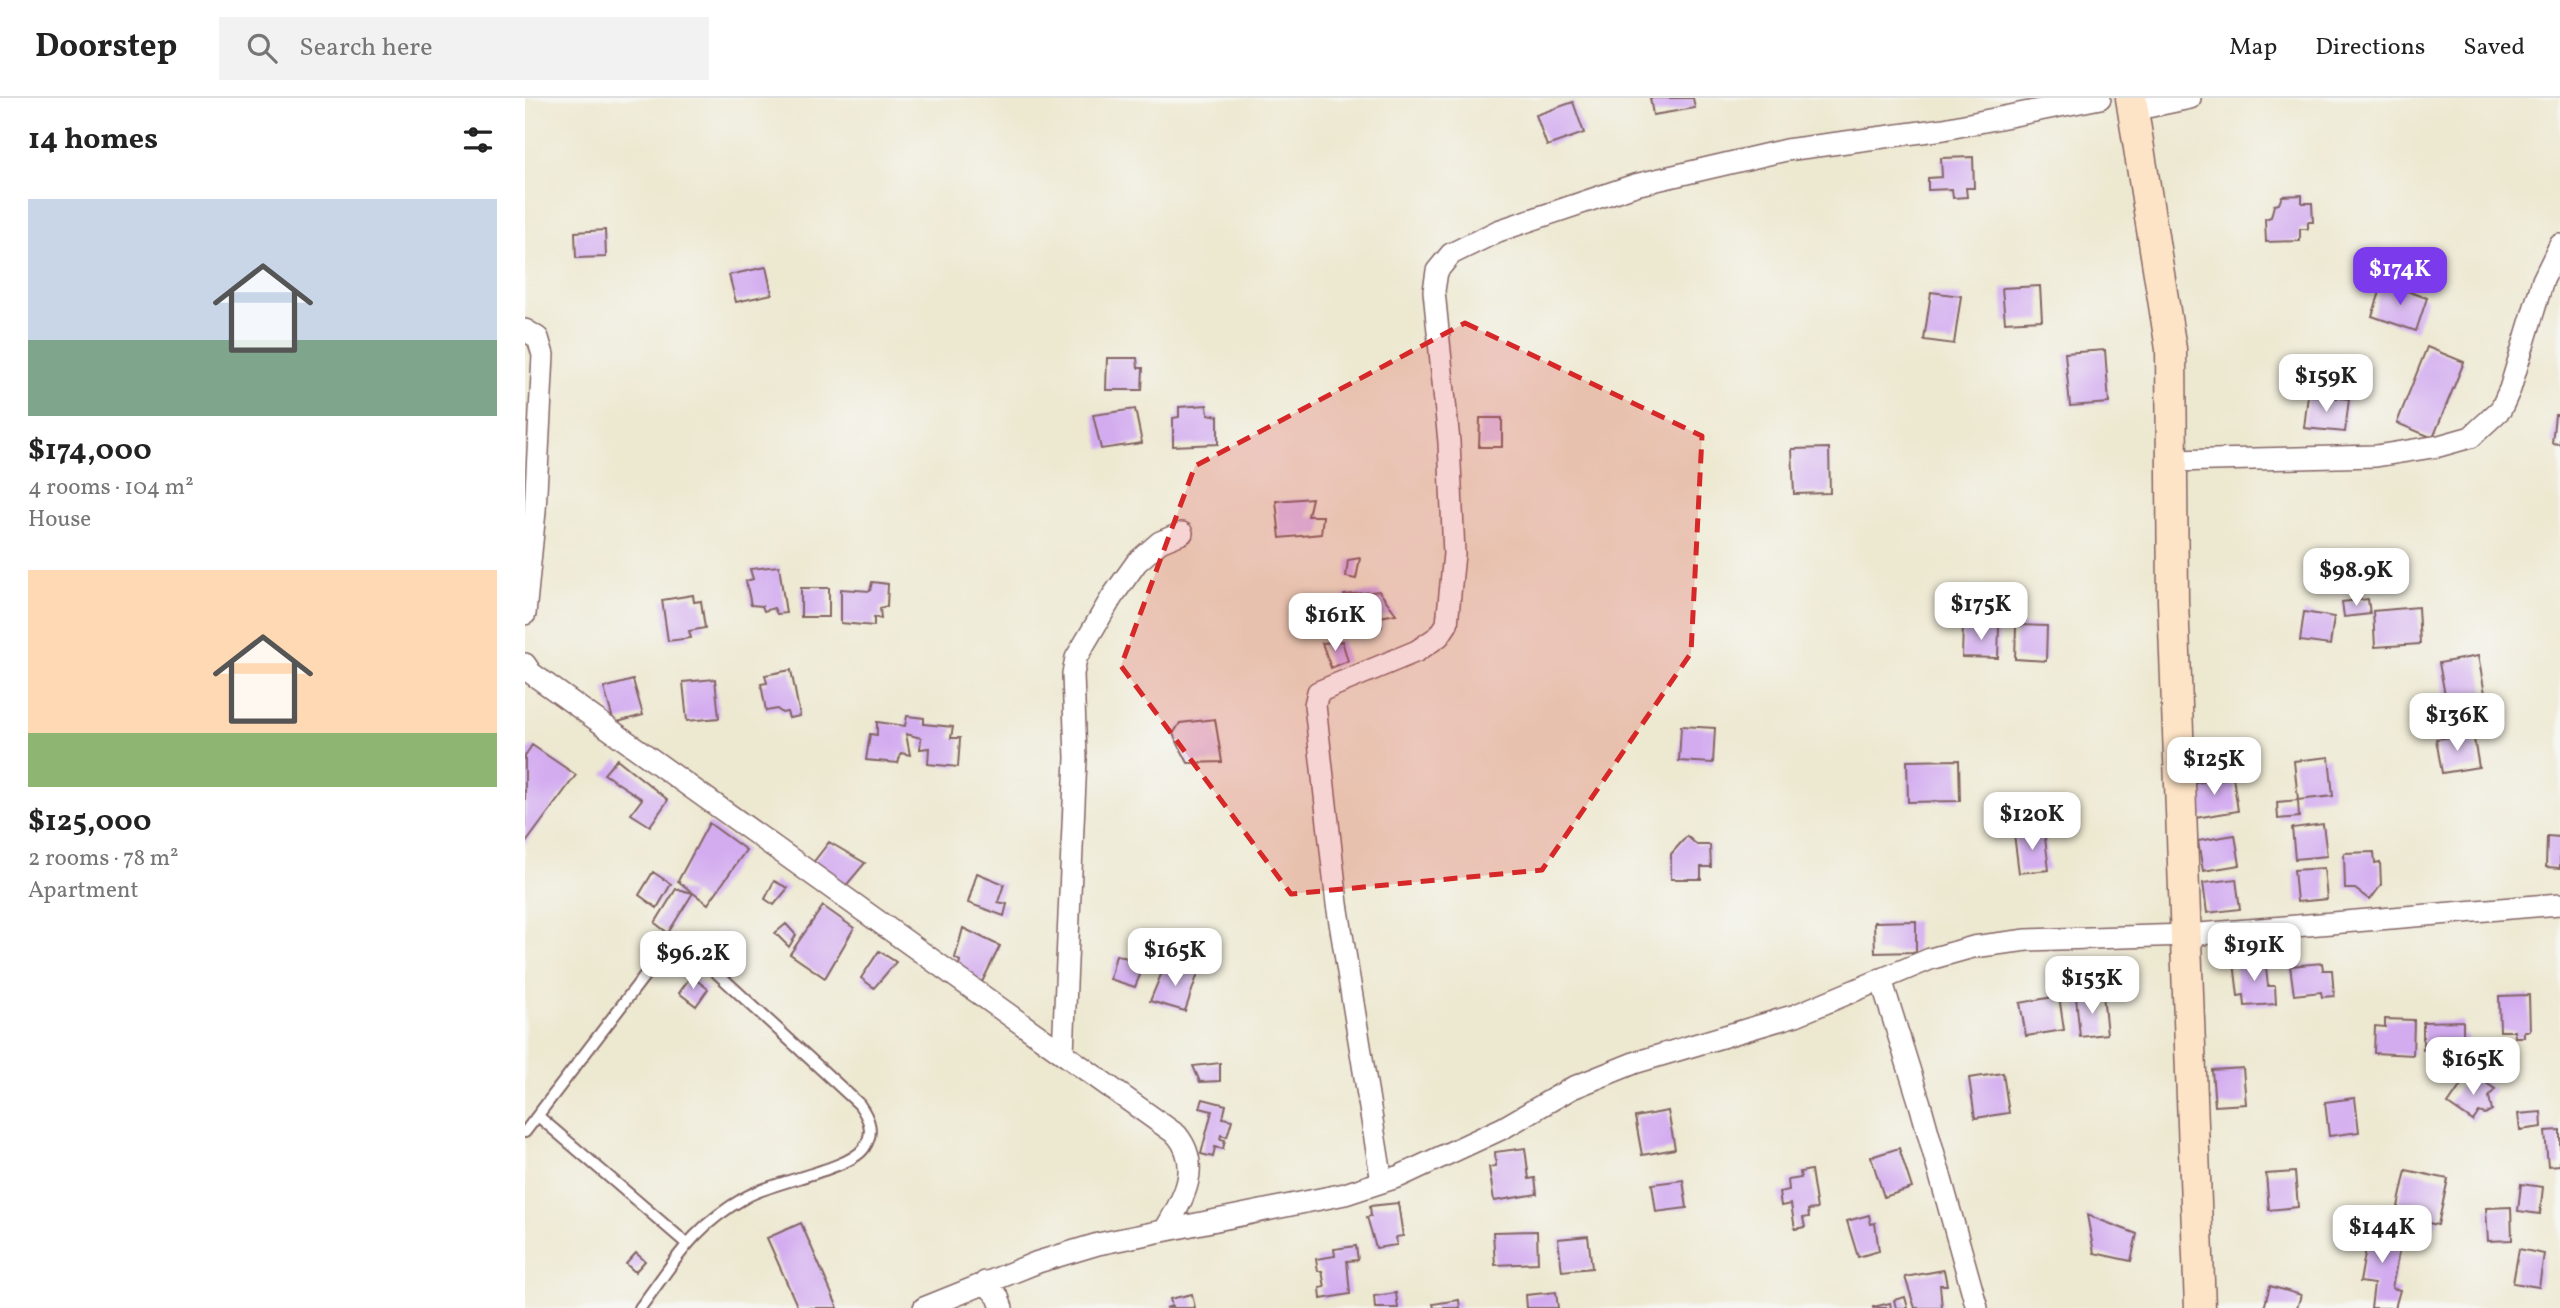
<!DOCTYPE html>
<meta charset="utf-8">
<style>
:root{--surface:#fff;--page:#f2f2f2;--text:#222;--muted:#767676;--line:#e0e0e0;--accent:#7c3aed}
body{margin:0;font-family:Vollkorn,serif;background:var(--page);color:var(--text);height:100vh;display:flex;flex-direction:column;font-size:26px;white-space:nowrap}
*{box-sizing:border-box;margin:0}
p{font-size:23px;color:var(--muted)}
.icon{flex:none;width:38px;height:38px;fill:none;stroke:currentColor;stroke-width:2;stroke-linecap:round;stroke-linejoin:round}
.map{position:relative;flex:1;overflow:hidden}
.drawer{display:flex;flex-direction:column;background:var(--surface);width:525px}
.drawer>*{flex:none}
.price{position:absolute;translate:-50% -60px;padding:0 16px;border-radius:14px;background:#fff;color:#222;font-size:23px;line-height:46px;filter:drop-shadow(0 2px 4px #0008)}
.price::after{content:'';position:absolute;left:50%;top:42px;width:21px;height:16px;margin-left:-10px;background:inherit;clip-path:polygon(0 0,100% 0,50% 100%)}
.price.on{background:var(--accent);color:#fff}
ul{padding:0;list-style:none}
li{display:grid;align-content:center;gap:14px;height:371px;padding:0 28px}
li span{display:grid;place-items:center;height:217px;border-radius:0px;color:#555}
li>.icon{margin-inline-start:auto}
span .icon{width:126px;height:126px;fill:#fffc;stroke-width:1}
li b{font-size:30px}
h2{display:flex;justify-content:space-between;align-items:center;height:84px;padding:0 28px;font-size:30px}
header{display:flex;align-items:center;gap:42px;box-sizing:border-box;height:98px;padding:0 35px;background:var(--surface);border-bottom:2px solid var(--line)}
header strong{font-size:33px}
nav{display:flex;gap:38px;margin-inline-start:auto;font-size:24px}
.search{width:490px;height:63px;background:var(--page);display:flex;align-items:center;gap:18px;box-sizing:border-box;padding:0 24px;border-radius:0px;color:var(--muted);font-size:26px}
main{display:flex;flex:1;min-height:0}
.map>svg:first-child{display:block}
</style>
<header>
<strong>Doorstep</strong>
<div class="search"><svg class="icon" aria-label="search" viewBox="0 0 24 24"><circle cx="10" cy="10" r="6"/><path d="M15 15l6 6"/></svg>Search here</div>
<nav><a>Map</a><a>Directions</a><a>Saved</a></nav>
</header>
<main>
<section class="drawer">
<h2>14 homes<svg class="icon" aria-label="filters" viewBox="0 0 24 24"><path d="M4 7h16M4 17h16"/><circle cx="9" cy="7" r="2"/><circle cx="15" cy="17" r="2"/></svg></h2>
<ul>
<li><span style="background:linear-gradient(#c9d6e8 65%,#7fa58c 0)"><svg class="icon" aria-label="home" viewBox="0 0 24 24"><path d="M3 11l9-7 9 7M6 9v11h12V9"/></svg></span><div><b>$174,000</b><p>4 rooms · 104 m²</p><p>House</p></div></li>
<li><span style="background:linear-gradient(#ffd9b3 75%,#8fb573 0)"><svg class="icon" aria-label="home" viewBox="0 0 24 24"><path d="M3 11l9-7 9 7M6 9v11h12V9"/></svg></span><div><b>$125,000</b><p>2 rooms · 78 m²</p><p>Apartment</p></div></li>
</ul>
</section>
<div class="map">
<svg width="2035" height="1210" viewBox="0 0 2035 1210">
<rect width="100%" height="100%" fill="#f6f6f2"/>
<filter id="ink" filterUnits="userSpaceOnUse"><feTurbulence type="fractalNoise" baseFrequency=".0143" numOctaves="2"/><feDisplacementMap in="SourceGraphic" scale="14" xChannelSelector="R" yChannelSelector="G"/><feConvolveMatrix kernelMatrix="1 2 1 2 8 2 1 2 1" color-interpolation-filters="sRGB"/></filter>
<filter id="wash" filterUnits="userSpaceOnUse"><feTurbulence type="fractalNoise" baseFrequency=".00686" numOctaves="4" result="noise"/><feDisplacementMap in="SourceGraphic" scale="28" xChannelSelector="R" yChannelSelector="G"/><feGaussianBlur stdDeviation="1.57" result="paint"/><feColorMatrix in="noise" values="0 0 0 0 0 0 0 0 0 0 0 0 0 0 0 0 0 1.4 0 .05"/><feComposite in="paint" operator="in"/></filter>
<g filter="url(#wash)">
<rect width="100%" height="100%" fill="#ede8d0"/>
<g id="blocks">
<path fill="#d3acf0" d="M1125 0H1168L1170 10 1128 17Z
M1048 4 1059 35 1022 48 1011 17Z
M1448 59 1449 90H1441L1442 99 1428 100 1427 91 1403 92V80L1417 79 1416 60Z
M1777 97V105H1787L1788 124H1783V131H1775V143L1741 144 1740 121 1746 119 1749 107 1754 106 1757 98Z
M80 132 81 159 51 160 50 134Z
M241 169 247 196 211 204 204 177Z
M1858 185 1902 200 1891 233 1847 218Z
M1515 188 1517 222 1480 224 1477 190Z
M1406 194 1436 198 1429 246 1399 242Z
M1902 249 1939 264 1908 340 1872 325Z
M1580 252 1584 305 1545 308 1540 255Z
M582 260H612L613 270H618L617 292H581Z
M1783 297 1824 301 1820 334 1779 330Z
M682 307 683 316 693 318V346L648 348V320L654 319V309Z
M610 311 617 345 576 351 568 317Z
M2030 317H2035V346L2027 345Z
M955 320H977V349H954Z
M1304 350 1305 395 1269 396 1267 351Z
M787 400 783 418H798L796 436 755 440 751 403Z
M835 460 831 481 821 479 823 462Z
M254 468 261 515 252 516 249 510 239 513 237 508 226 507 221 483 228 481 225 471Z
M347 484 363 486 362 508 355 510 356 521 349 519V528L316 525V491L345 493Z
M276 490H304V519H276Z
M854 493 871 516 855 519 857 529 830 532 819 497Z
M168 497 169 504 176 503 180 530 164 533 166 540 143 543 137 502Z
M1843 501 1845 516 1819 519 1817 504Z
M1893 509 1895 546 1850 549 1848 513Z
M1779 514 1809 519 1805 547 1775 543Z
M1438 527 1474 528 1473 560 1437 559Z
M1491 527 1522 528 1521 563 1490 561Z
M817 543 823 563 806 570 797 545Z
M1953 558 1962 606 1923 613 1914 565Z
M266 572 275 618 264 620 262 614 257 615 252 611 241 613 236 586 242 585 240 577Z
M190 581 194 620 162 623 158 584Z
M108 582 118 617 89 625 79 590Z
M382 618 399 620V626L428 629 426 640H435L433 669 403 666 404 650 395 651 396 640 381 636 385 657 376 655 373 665 341 662 345 636 352 637V624L380 628Z
M690 621 697 664 663 665 648 636 655 625Z
M1156 628 1190 630 1188 665 1154 663Z
M1948 636 1954 669 1917 675 1911 641Z
M7 647 51 677 0 746V658Z
M1804 659 1808 698 1773 702 1769 663Z
M92 661 143 702 125 728 106 716 117 701 79 676Z
M1434 662 1435 703 1383 704 1382 663Z
M1708 679 1713 713 1670 720 1665 686Z
M1773 702 1774 719 1753 721 1752 704Z
M184 725 221 752 183 806 168 795 143 835 130 825 151 791 168 795 153 783Z
M1798 726 1802 758 1770 761 1767 730Z
M1519 732 1524 772 1494 775 1489 736Z
M1710 737 1715 767 1678 773 1673 743Z
M1162 738 1172 747H1185L1186 769H1176V781H1146V756Z
M2022 738 2035 739V770L2021 769Z
M304 744 340 765 319 790 287 766Z
M1849 754 1850 765 1855 764 1856 787 1845 802 1830 791H1820L1819 755Z
M1799 770 1802 801 1772 804 1769 772Z
M128 774 146 786 132 810 114 797Z
M452 775 479 786 473 804 482 806 479 818 443 805Z
M1711 781 1715 811 1682 815 1678 785Z
M249 783 263 790 249 807 240 801Z
M298 808 329 830 300 880 265 856Z
M1391 823V854L1350 855 1349 824Z
M261 826 271 837 264 849 250 835Z
M438 830 475 848 457 884 432 877 435 863 430 860Z
M1766 842 1767 855 1754 857 1752 844Z
M354 853 371 864 349 890 336 880Z
M591 857 620 865 610 889 585 881Z
M1740 861 1743 888H1750L1751 906 1720 908 1719 897 1713 898 1709 864Z
M1797 865 1798 872H1807L1809 898 1797 899 1796 894 1769 897 1765 868Z
M640 867 673 875 660 913 625 903Z
M166 878 183 891 171 908 154 895Z
M1578 896 1582 936 1555 939 1551 899Z
M2004 897 2005 933H1999V939H1990L1989 933H1975L1974 898Z
M1534 898 1539 932 1501 938 1495 905Z
M1860 921 1889 922 1888 957 1849 955 1850 928 1860 929Z
M1938 923V937H1943V946H1938V956H1911V952H1898V924Z
M695 965V983L675 984 668 968Z
M1718 970 1721 1006 1690 1008 1687 972Z
M1945 974 1970 991 1964 999 1967 1012 1960 1016 1954 1014 1948 1023 1923 1006Z
M1478 975 1484 1015 1450 1020 1444 980Z
M1830 1000 1834 1034 1804 1038 1800 1004Z
M678 1001 701 1007 698 1020 707 1022 702 1039 696 1037 695 1041 700 1042 698 1051 690 1049 688 1059 676 1056 687 1013 675 1010Z
M1143 1013 1150 1051 1117 1057 1110 1019Z
M2016 1014 2017 1029 1995 1032 1993 1016Z
M2035 1032V1067L2023 1068 2020 1033Z
M1000 1050 1004 1081 1010 1080 1012 1096 969 1103 964 1069 971 1068 970 1054Z
M1374 1050 1387 1090 1359 1099 1346 1059Z
M1286 1072 1292 1111 1283 1112 1284 1119 1278 1120 1280 1129 1270 1131 1266 1106 1256 1108 1254 1094 1264 1092 1263 1082 1276 1080 1275 1074Z
M1881 1072 1923 1081 1913 1127 1871 1118Z
M1770 1074 1773 1109 1744 1112 1741 1076Z
M1158 1082 1162 1110 1131 1114 1127 1086Z
M1996 1086 2018 1089 2015 1116 1993 1113Z
M873 1105 878 1138 871 1139 872 1147 851 1150 842 1119 846 1118 845 1108Z
M1986 1109 1987 1142 1963 1143 1961 1110Z
M1344 1117 1346 1126 1350 1125 1354 1153 1333 1159 1322 1123Z
M1562 1117 1612 1136 1606 1163 1569 1155Z
M276 1125 313 1210H273L242 1140Z
M1845 1127 1878 1133 1867 1190 1875 1192 1870 1210H1846L1849 1186 1835 1184Z
M1012 1133 1013 1165 970 1167 968 1134Z
M1063 1138 1067 1170 1037 1173 1033 1141Z
M831 1148 833 1162 822 1163 825 1196 796 1201 795 1190 800 1189 797 1173H793L791 1161 810 1158 809 1151Z
M1994 1151 2019 1156 2014 1189 1988 1185Z
M111 1155 120 1163 110 1174 101 1166Z
M1419 1172 1422 1187H1415L1417 1210H1390L1380 1179Z
M1745 1188 1776 1197 1772 1210H1739Z
M1031 1194 1033 1210H1002L1001 1197Z
M871 1195 873 1210H850L849 1198Z
M667 1196 670 1210H641L647 1208 645 1201Z
M1380 1199 1383 1210H1371L1369 1202Z
M934 1202 935 1210H909L908 1206Z
M1365 1205 1366 1210H1348V1209Z"/>
</g>
</g>
<g filter="url(#ink)">
<use href="#blocks" fill-opacity="0" stroke="#836565" stroke-width="2"/>
<g fill="none" stroke-linecap="round" stroke-linejoin="round">
<defs>
<path id="lane" d="M13 1018 161 1145
M0 1034 120 877 148 856H170L180 864 334 1006C344 1020 350 1034 339 1050 324 1072 248 1083 221 1099 166 1130 151 1162 115 1210"/>
<path id="street" d="M1608 12 1665 0
M0 232 13 240 18 257 10 413 0 516
M1647 363 1851 358 1914 348 1946 339 1976 311 1985 291 2018 182 2035 147
M0 566 6 575 652 1037C677 1068 659 1100 641 1130
M1356 881 1395 1006 1452 1210
M538 954 551 660 548 576 551 560 587 499 612 464 635 444 657 435
M857 1084 812 806 790 607 793 594 892 553 914 538 922 526 929 456 924 344 909 193 912 173 926 156 973 133 1110 87 1261 52 1419 31 1575 0
M460 1184 473 1199 477 1210
M399 1210 513 1164 573 1146 820 1096 875 1078 978 1030 1047 990 1109 965 1271 917 1405 861 1448 849 1502 842 1662 837 2035 806"/>
<path id="secondary" d="M1606 0 1646 251 1648 503 1675 1210"/>
</defs>
<use href="#lane" stroke="#836565" stroke-width="14"/>
<use href="#street" stroke="#836565" stroke-width="24"/>
<use href="#secondary" stroke="#836565" stroke-width="33"/>
<use href="#lane" stroke="#fff" stroke-width="10"/>
<use href="#street" stroke="#fff" stroke-width="21"/>
<use href="#secondary" stroke="#fee4c6" stroke-width="30"/>
</g>
</g>
<path fill="#d62828" fill-opacity="0.2" stroke="#d62828" stroke-width="5" stroke-dasharray="14 9" stroke-linejoin="round" d="M940 225 1177 338 1166 555 1017 772 766 796 596 568 670 368Z"/>
</svg>
<b class="price on" style="left:1875px;top:209px">$174K</b>
<b class="price" style="left:1801px;top:316px">$159K</b>
<b class="price" style="left:1831px;top:510px">$98.9K</b>
<b class="price" style="left:1456px;top:544px">$175K</b>
<b class="price" style="left:810px;top:555px">$161K</b>
<b class="price" style="left:1932px;top:655px">$136K</b>
<b class="price" style="left:1689px;top:699px">$125K</b>
<b class="price" style="left:1507px;top:754px">$120K</b>
<b class="price" style="left:1729px;top:885px">$191K</b>
<b class="price" style="left:650px;top:890px">$165K</b>
<b class="price" style="left:168px;top:893px">$96.2K</b>
<b class="price" style="left:1567px;top:918px">$153K</b>
<b class="price" style="left:1948px;top:999px">$165K</b>
<b class="price" style="left:1857px;top:1167px">$144K</b>
</div>
</main>
